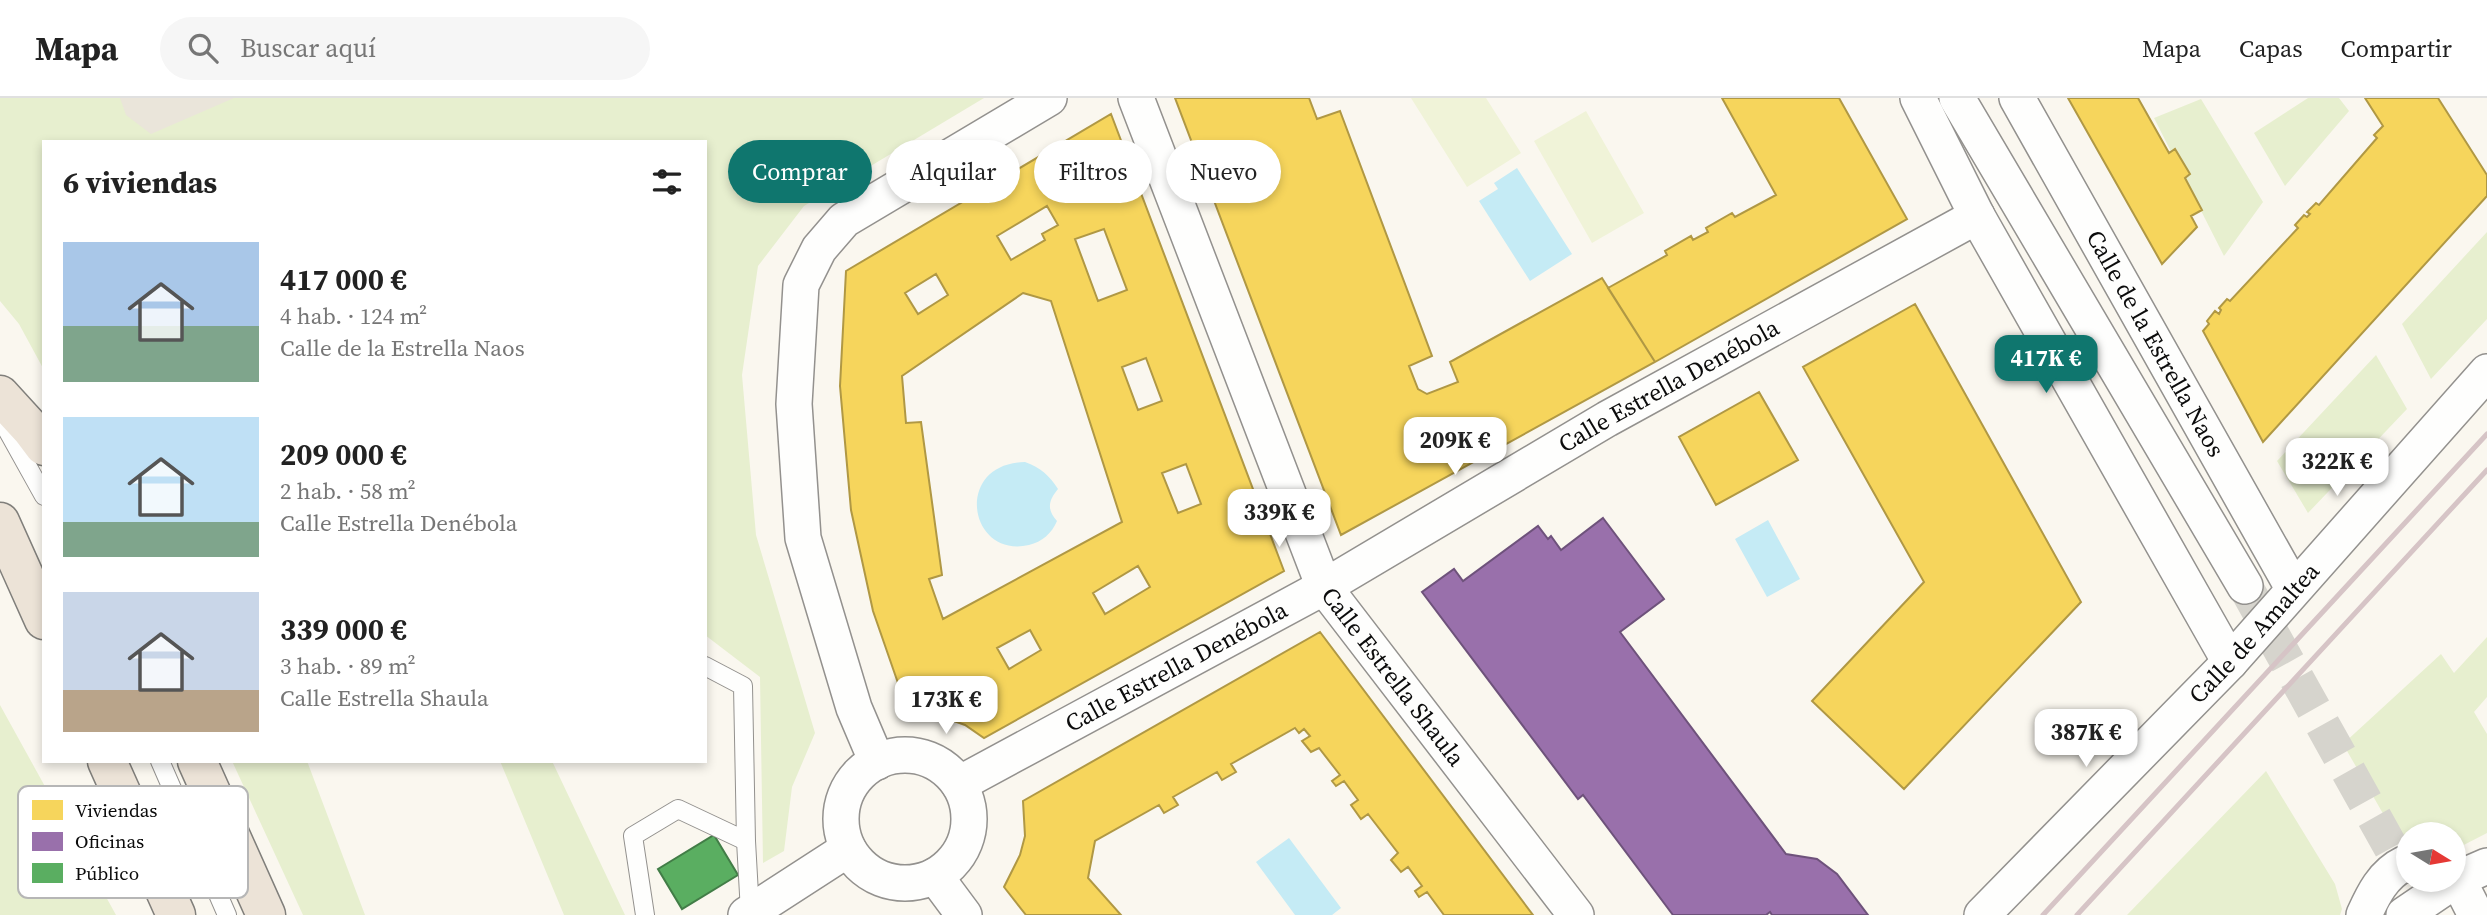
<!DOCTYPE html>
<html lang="es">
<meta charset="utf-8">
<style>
:root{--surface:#fff;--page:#f6f6f6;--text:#222;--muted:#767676;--line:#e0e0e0;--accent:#0f766e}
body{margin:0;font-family:"Source Serif 4",serif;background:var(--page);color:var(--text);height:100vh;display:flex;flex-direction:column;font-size:26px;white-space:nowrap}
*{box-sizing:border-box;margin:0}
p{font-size:23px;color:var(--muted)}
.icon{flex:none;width:38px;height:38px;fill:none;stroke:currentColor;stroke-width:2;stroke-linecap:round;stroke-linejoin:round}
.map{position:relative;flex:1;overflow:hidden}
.sheet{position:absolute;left:42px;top:42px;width:665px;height:623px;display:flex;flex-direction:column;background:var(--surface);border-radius:0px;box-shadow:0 4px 10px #0003}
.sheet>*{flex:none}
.hud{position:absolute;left:728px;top:42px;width:665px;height:63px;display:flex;gap:14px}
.needle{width:46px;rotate:101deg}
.fabs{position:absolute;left:2396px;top:724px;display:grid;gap:14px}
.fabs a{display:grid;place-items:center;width:70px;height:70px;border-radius:50%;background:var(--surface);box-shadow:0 4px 10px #0003;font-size:35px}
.price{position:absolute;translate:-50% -60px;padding:0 16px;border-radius:14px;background:#fff;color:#222;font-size:23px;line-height:46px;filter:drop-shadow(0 2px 4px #0008)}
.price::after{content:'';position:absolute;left:50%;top:42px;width:21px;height:16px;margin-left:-10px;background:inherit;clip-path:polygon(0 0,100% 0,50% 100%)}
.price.active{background:var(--accent);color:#fff}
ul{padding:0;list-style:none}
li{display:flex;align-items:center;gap:21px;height:175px;padding:0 21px}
li span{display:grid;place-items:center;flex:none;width:196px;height:140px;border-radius:0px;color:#555}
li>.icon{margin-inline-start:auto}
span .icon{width:84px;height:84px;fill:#fffc;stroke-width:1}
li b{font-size:30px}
h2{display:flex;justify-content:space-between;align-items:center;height:84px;padding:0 21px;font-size:30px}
.chip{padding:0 24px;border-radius:32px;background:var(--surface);box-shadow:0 4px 10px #0003;font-size:24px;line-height:63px}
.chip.active{background:var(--accent);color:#fff}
header{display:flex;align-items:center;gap:42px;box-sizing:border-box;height:98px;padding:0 35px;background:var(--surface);border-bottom:2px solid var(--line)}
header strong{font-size:33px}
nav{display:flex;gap:38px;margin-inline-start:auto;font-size:24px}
.search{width:490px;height:63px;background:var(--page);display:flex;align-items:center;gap:18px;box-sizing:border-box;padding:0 24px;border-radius:38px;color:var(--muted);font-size:26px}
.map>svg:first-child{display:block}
</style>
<header>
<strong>Mapa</strong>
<div class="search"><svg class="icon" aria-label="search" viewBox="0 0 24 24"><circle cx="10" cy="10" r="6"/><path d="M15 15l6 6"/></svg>Buscar aquí</div>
<nav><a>Mapa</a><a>Capas</a><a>Compartir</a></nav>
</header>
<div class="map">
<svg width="2487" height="817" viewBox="0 0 2487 817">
<rect width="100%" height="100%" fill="#faf7ef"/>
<path fill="#e7efcf" d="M0 0H984L804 108 758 168 742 277 756 437 815 635 792 689 784 753 763 765 760 579 705 537V44H44V272L19 226 0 203Z
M2308 0H2339L2349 13 2285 88 2254 35Z
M2201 1 2263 104 2224 158 2154 20Z
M2487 134V221L2431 281 2402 226Z
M2376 257 2407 311 2308 415 2277 363Z
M2487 539V599L2474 614 2487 636V735L2454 752V737H2408V759L2343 646 2441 556 2454 575Z
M0 607 116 817H0Z
M232 663H307L365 817H303Z
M500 663H552L625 817H564Z
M2266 673 2335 786 2342 811 2340 817H2127Z"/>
<path fill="#f0f3d8" d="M1411 0H1486L1521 55 1467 89Z
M1586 13 1644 115 1592 145 1534 43Z"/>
<path fill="#eae5da" d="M120 0H234L151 36 126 17Z"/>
<path fill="#c5ebf5" d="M1517 70 1572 156 1530 183 1479 103 1498 91 1494 85Z
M1025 364C1041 370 1049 377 1058 391 1049 402 1046 411 1057 423 1052 435 1042 444 1029 447 968 461 953 365 1025 364Z
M1768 422 1800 481 1767 499 1735 441Z
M1289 740 1341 810 1332 817H1295L1256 764Z"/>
<path fill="#f6d55c" stroke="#b09844" stroke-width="2" fill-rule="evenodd" d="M1175 0H1309L1317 21 1340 13 1432 258 1409 268 1418 291 1427 296 1458 284 1450 264 1602 180 1655 264 1341 437Z
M1722 0H1839L1907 121 1655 264 1608 190 1667 157 1665 153 1691 138 1693 142 1708 134 1706 130 1732 115 1735 119 1776 97Z
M2068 0H2138L2169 55 2175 51 2190 76 2185 80 2202 112 2191 118 2197 129 2162 166Z
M2365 0H2438L2487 77V98L2263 344 2203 233 2209 226 2207 223 2215 213 2219 216 2221 212 2219 210 2227 201 2230 203 2298 130 2295 127 2304 117 2307 119 2310 116 2307 114 2316 105 2319 107 2377 40 2374 37 2383 28Z
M1111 16 1284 473 984 640 965 627 940 618 907 611 873 513 851 412 840 288 846 173ZM1047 108 1058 127 1042 136 1045 142 1011 162 997 138ZM1104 131 1127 192 1098 203 1075 141ZM936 176 948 197 918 216 905 195ZM1023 195 1051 203 1122 424 943 521 929 481 942 477 921 324 906 325 902 278ZM1146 260 1162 303 1138 312 1122 269ZM1186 366 1201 406 1178 415 1162 375ZM1138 468 1150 489 1105 516 1093 495ZM1030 532 1041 552 1009 571 997 550Z
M1915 206 2081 504 1904 691 1812 603 1924 484 1803 269Z
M1759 294 1798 362 1716 407 1679 339Z
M1320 534 1533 817H1444L1427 794 1419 799 1415 793 1422 788 1408 769 1401 774 1391 762 1398 755 1368 716 1361 721 1351 707 1358 702 1344 683 1336 688 1332 683 1340 677 1319 650 1311 654 1302 643 1310 638 1304 631 1299 635 1295 630 1231 666 1236 674 1222 682 1217 674 1173 699 1178 707 1164 715 1159 707 1095 743 1088 780 1121 817H1026L1004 789 1020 757 1025 738 1023 703Z"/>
<path fill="#9970ab" stroke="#6e527b" stroke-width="2" d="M1603 420 1664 501 1620 534 1786 756 1817 761 1837 776 1868 817H1772L1770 814 1766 817H1673L1583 697 1578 701 1422 494 1454 471 1463 483 1538 428 1548 441 1551 438 1561 452Z"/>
<path fill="#5aae61" stroke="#427d47" stroke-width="2" d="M714 737 738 777 682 811 658 771Z"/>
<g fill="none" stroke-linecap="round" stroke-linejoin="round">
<path stroke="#d6d4cd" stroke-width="35" stroke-dasharray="35 18" stroke-linecap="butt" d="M2245 488 2408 780"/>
<defs>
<path id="service" d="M0 319 44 398
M705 568 743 588 746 743
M160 663 227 817
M645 817 633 738 678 711 746 743 750 814"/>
<g id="minor">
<path id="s1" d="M1136 0 1324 489 1576 817"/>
<path d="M1918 0 1977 118 2230 564"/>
<path d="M1957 0 2245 488"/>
<path id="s2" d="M2017 0 2293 490"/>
<circle cx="905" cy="721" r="64"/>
<path d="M877 664 854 610 803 440 794 306 801 187 819 151 844 122 1049 0"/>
<path id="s3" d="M959 686 1324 489 1607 321 1977 118"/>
<path d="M2454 774 2476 817"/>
<path d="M935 778 964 817"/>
<path d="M746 817 848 751"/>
<path id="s4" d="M1982 817 2230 564 2487 274"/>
<path d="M2364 817C2373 797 2383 776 2404 766L2408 767"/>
<path d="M2404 817 2457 781 2487 768"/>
</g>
<path id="primary" d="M0 297 32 332 44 348
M0 424 44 522
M107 663 176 817
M197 663 266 817"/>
</defs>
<use href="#service" stroke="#93918e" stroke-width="20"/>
<use href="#minor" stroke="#93918e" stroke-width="38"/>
<use href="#primary" stroke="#807f7b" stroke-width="41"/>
<use href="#service" stroke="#fefefd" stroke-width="18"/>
<use href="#minor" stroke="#fefefd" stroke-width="35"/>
<use href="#primary" stroke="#ece3d7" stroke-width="38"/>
<path stroke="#d6c4c6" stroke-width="5" d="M2043 817 2487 336
M2077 817 2487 372"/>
</g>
<g text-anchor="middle" stroke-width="7" stroke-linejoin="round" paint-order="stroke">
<g font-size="24" fill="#0b0b0b" stroke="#fff">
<text dy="8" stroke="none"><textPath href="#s2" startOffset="282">Calle de la Estrella Naos</textPath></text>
<text dy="8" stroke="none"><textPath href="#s3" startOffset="814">Calle Estrella Denébola</textPath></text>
<text dy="8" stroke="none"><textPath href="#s4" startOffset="392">Calle de Amaltea</textPath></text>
<text dy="8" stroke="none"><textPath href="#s3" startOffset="247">Calle Estrella Denébola</textPath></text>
<text dy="8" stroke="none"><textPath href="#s1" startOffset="637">Calle Estrella Shaula</textPath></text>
</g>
</g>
<rect x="18" y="688" width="230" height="112" rx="10" fill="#fff" stroke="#b6b6b6" stroke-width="2"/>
<rect x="32" y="702" width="31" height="20" fill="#f6d55c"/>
<rect x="32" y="734" width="31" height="19" fill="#9970ab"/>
<rect x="32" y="765" width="31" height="20" fill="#5aae61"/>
<g font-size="19" fill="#0b0b0b">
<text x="75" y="719">Viviendas</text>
<text x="75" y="750">Oficinas</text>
<text x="75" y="782">Público</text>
</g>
</svg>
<div class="fabs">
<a><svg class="needle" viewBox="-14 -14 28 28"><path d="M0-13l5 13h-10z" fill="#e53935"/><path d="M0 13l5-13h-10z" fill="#767676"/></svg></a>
</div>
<b class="price active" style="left:2046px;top:297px">417K €</b>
<b class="price" style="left:1455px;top:379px">209K €</b>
<b class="price" style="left:2337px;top:400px">322K €</b>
<b class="price" style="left:1279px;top:451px">339K €</b>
<b class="price" style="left:946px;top:638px">173K €</b>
<b class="price" style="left:2086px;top:671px">387K €</b>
<div class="hud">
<a class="chip active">Comprar</a>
<a class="chip">Alquilar</a>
<a class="chip">Filtros</a>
<a class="chip">Nuevo</a>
</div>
<section class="sheet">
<h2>6 viviendas<svg class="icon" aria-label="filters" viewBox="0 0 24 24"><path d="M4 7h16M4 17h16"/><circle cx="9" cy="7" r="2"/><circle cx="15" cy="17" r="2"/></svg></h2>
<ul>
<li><span style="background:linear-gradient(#a9c7e8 60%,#7fa58c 0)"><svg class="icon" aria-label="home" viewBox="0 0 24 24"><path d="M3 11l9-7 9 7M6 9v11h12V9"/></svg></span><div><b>417 000 €</b><p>4 hab. · 124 m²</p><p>Calle de la Estrella Naos</p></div></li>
<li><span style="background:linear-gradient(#bfe0f5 75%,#7fa58c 0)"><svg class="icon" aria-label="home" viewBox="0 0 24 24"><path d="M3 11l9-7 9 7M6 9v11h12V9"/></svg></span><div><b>209 000 €</b><p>2 hab. · 58 m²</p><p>Calle Estrella Denébola</p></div></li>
<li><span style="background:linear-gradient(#c9d6e8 70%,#b9a48a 0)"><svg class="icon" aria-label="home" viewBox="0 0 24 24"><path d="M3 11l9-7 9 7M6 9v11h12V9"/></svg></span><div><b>339 000 €</b><p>3 hab. · 89 m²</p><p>Calle Estrella Shaula</p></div></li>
</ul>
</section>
</div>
